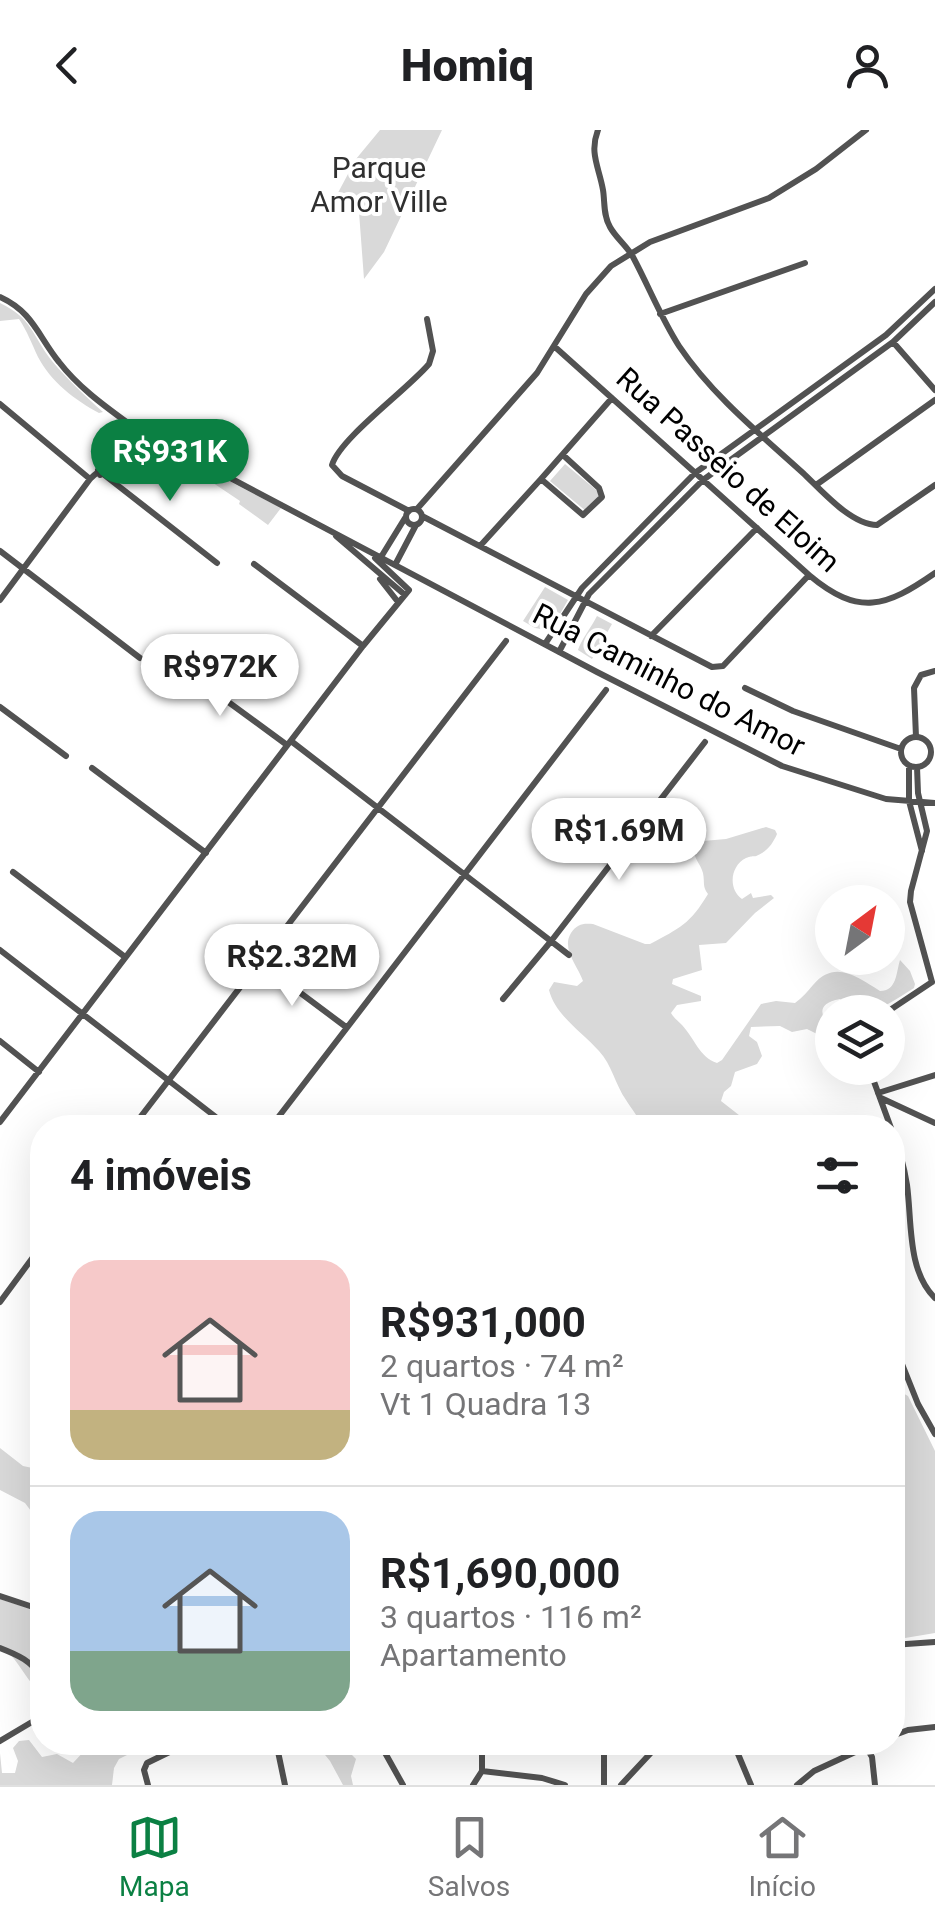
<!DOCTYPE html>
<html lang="pt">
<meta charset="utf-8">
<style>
:root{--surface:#fff;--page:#f2f2f2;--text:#202124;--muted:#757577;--line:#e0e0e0;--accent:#0b8043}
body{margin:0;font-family:Roboto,sans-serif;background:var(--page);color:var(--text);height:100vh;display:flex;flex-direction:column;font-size:38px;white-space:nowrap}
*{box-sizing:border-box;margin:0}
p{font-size:32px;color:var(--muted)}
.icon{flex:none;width:55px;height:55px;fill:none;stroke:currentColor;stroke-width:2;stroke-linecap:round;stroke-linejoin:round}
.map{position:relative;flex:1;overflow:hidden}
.side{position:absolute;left:30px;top:985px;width:875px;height:640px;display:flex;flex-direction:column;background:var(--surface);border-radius:40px;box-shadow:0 10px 40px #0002}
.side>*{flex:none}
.needle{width:65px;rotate:32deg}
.controls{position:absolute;left:815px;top:755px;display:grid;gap:20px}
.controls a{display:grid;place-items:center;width:90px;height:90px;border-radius:50%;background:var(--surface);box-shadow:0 10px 40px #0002;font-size:50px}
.price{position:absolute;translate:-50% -85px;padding:0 22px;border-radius:35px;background:#fff;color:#222;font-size:32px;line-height:65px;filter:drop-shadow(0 2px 5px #0008)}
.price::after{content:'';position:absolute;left:50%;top:60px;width:30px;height:22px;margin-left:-15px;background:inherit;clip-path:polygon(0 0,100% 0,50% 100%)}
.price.selected{background:var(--accent);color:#fff}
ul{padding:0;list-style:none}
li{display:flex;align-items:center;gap:30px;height:250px;padding:0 40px}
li+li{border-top:2px solid var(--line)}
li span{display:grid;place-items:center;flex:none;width:280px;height:200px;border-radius:30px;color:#555}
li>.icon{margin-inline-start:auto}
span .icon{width:120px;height:120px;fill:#fffc;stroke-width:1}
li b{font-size:42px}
h2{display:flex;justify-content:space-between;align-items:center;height:120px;padding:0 40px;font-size:42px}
header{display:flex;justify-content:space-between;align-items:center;height:130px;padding:0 40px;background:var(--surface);font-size:45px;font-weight:800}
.dock{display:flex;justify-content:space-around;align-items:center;height:140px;border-top:2px solid var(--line);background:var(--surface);font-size:28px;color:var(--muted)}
.dock a{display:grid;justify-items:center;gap:5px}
.dock .selected{color:var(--accent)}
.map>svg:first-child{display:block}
</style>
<header><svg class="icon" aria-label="back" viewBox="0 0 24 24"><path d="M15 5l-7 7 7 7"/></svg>Homiq<svg class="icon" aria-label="person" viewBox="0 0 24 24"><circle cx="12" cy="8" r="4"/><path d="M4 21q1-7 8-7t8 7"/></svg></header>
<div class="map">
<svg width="935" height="1655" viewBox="0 0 935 1655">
<rect width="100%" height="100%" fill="#fff"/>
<path fill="#d9d9d9" d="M380 0H442L384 122 364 149 359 82 332 74 356 29Z
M0 173C33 189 31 204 52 231 67 249 85 266 103 282L99 283C75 270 51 252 38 227 32 214 27 201 19 189L0 191Z
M162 316 281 378 268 395 239 374 240 371 161 318Z
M565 334 601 364 587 382 550 351Z
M545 457 568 470 556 491 547 495V500L535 498 523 491Z
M597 486 612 494 592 529 578 520C580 512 592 496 597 486Z
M766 697 775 700 777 704C774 711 769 719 762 723 752 729 757 724 746 728 730 736 728 759 742 769L751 763 753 768 771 765 774 768 755 783 726 813 699 815 702 840 673 849 672 854 701 866V871L677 875 671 883C674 888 678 891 682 895 695 909 699 927 717 933L722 930 761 874 776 871 795 873C803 867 807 862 813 855 835 829 857 847 880 861 897 861 896 843 900 830L910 841 915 854 914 858C888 874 866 894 840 869 804 876 835 896 831 914L821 906 807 899 792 902 780 896 751 897 749 906 757 912 762 926 757 934 735 942 731 956 724 962 721 971 744 989 745 994 731 992 724 998 641 997C638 985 632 980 626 970 615 954 612 935 599 921 582 902 555 885 549 860L554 852 577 856 583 851C578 836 561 819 571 803 577 794 583 793 593 794L645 814H650C680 798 690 794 708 764 702 756 705 753 703 743 700 732 692 728 695 716L703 711 726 709Z
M899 1261 908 1266 935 1321V1503L893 1510 892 1262Z
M0 1318 23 1336 42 1340V1406L31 1381 25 1373 0 1360Z
M0 1469 42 1483V1563C25 1551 19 1528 0 1516Z
M29 1610 42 1627 57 1624 73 1633 86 1619 98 1614 177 1613 157 1621 127 1625 119 1629 114 1638 112 1655H0V1623L2 1643H15L18 1631 13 1618 19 1611Z
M291 1613H340L356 1629 351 1646 353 1655H343L330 1631 321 1620 297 1617Z"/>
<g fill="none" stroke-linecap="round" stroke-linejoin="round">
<path stroke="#525252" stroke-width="6" d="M598 0C589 23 599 37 603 60 605 72 603 85 610 97 616 108 627 116 633 127 649 157 661 188 679 216 712 265 760 304 803 343 821 360 851 395 877 395L935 355
M0 167C33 182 38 206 59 232 79 258 106 277 132 296L597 542 782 636 886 669 935 673
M660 184 805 133
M893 212 935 260
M555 217 809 445C859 487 886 477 935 443
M0 274 90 349
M98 340 217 433
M100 345 142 325 154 308
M541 349 583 385 602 367 599 358 563 325
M816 355 935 270
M406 387a8 8 0 1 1 16 0a8 8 0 1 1-16 0Z
M417 379 537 243 586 164 611 136 650 112 769 68 816 39 866 0
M409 381 342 346 332 335C340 308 407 260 429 234L433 221 427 189
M422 386 712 537 723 536 809 445
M336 406 405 465
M480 416 541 349 612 268
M0 421 140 528
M381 427 405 388
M254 434 363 516
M395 435 416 395
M380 449 398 472
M0 470 90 349C107 331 134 327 144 302
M651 506 757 398
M545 514 582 458 695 343 886 205 935 159
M559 522 589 464 703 350 893 212 935 172
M175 533 287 615
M745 558 793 581 901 619
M0 577 66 626
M916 607 914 558 921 545 935 541
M901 622a15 15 0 1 1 30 0a15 15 0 1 1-30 0Z
M291 611 569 825
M909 636V671L922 721
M917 637 918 663 927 701 911 761 910 772 932 852
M92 638 206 723
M13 742 125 827
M0 820 230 998
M259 832 346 897
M503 869 552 810 705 612
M887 882 932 852
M0 911 39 942
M869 938 891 998
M878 963 935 945
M881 968 935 993
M0 992 363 516 409 460 375 428
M132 998 506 511
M270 998 606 560
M892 1001C899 1018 904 1036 907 1055 912 1091 907 1141 935 1168
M892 1061 903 1038
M0 1172 42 1115
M892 1209 918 1274 935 1304
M0 1466 42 1480
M892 1515 935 1512
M0 1518C18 1525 32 1531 42 1548
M892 1606 908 1600 935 1597
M0 1611 42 1586
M276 1612 285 1655
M379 1612 403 1655
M482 1612V1641
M733 1612 751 1655
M863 1612 872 1627 875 1655
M482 1641 542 1648 565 1655
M148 1655 144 1640 147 1633 190 1612
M473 1655 482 1641
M604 1655V1612
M621 1655 661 1612
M797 1655 814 1641 877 1612"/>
</g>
<g text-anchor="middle" stroke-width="8" stroke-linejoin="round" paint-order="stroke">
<g font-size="30" fill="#303030" stroke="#fff">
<text x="379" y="48">Parque<tspan x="379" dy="34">Amor Ville</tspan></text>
</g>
<g font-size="30" fill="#000" stroke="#fff">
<text transform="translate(728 340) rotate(42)" y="10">Rua Passeio de Eloim</text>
<text transform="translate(669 550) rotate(27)" y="10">Rua Caminho do Amor</text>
</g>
</g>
</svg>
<div class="controls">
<a><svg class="needle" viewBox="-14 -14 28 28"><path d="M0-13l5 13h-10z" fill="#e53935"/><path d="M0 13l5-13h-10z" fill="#757577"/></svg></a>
<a><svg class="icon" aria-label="layers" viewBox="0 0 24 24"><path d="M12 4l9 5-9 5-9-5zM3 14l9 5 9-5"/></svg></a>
</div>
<b class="price selected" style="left:170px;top:374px">R$931K</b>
<b class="price" style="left:220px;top:589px">R$972K</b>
<b class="price" style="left:619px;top:753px">R$1.69M</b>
<b class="price" style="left:292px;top:879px">R$2.32M</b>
<section class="side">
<h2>4 imóveis<svg class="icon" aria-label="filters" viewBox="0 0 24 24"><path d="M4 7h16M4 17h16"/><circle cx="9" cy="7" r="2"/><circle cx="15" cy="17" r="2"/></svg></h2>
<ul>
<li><span style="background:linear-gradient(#f6c9c9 75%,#c2b280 0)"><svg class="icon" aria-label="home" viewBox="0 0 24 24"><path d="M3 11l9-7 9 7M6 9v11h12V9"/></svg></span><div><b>R$931,000</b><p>2 quartos · 74 m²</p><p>Vt 1 Quadra 13</p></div></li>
<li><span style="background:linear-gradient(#a9c7e8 70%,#7fa58c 0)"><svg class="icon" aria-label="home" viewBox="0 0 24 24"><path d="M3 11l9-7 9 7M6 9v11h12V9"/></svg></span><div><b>R$1,690,000</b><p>3 quartos · 116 m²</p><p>Apartamento</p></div></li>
</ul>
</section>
</div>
<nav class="dock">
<a class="selected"><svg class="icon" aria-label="map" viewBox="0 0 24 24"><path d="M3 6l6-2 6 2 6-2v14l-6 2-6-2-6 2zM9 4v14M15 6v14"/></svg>Mapa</a>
<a><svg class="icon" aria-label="saved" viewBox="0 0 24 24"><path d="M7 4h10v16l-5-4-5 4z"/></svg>Salvos</a>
<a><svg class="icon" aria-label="home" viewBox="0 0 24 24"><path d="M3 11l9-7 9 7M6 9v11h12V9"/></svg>Início</a>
</nav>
